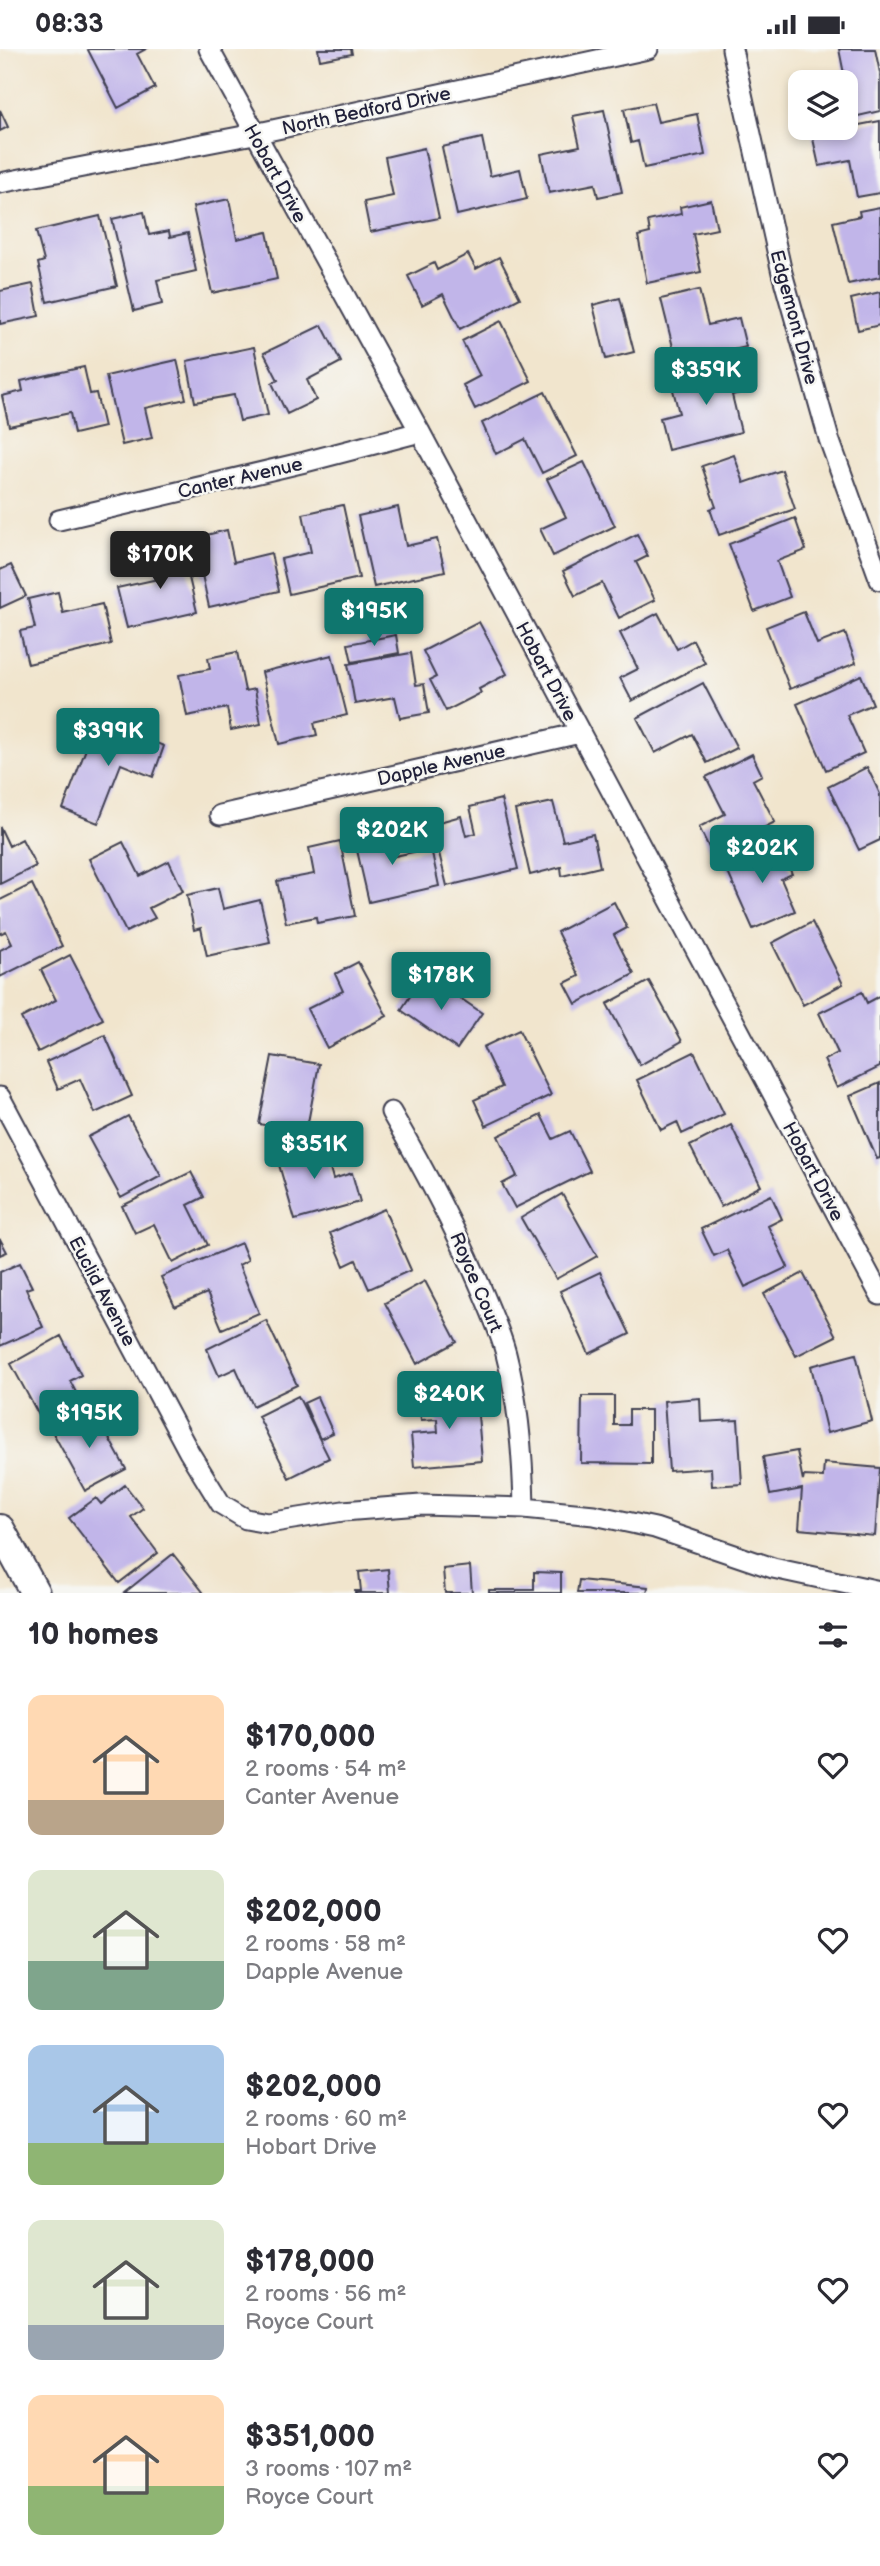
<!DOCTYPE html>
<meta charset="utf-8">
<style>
:root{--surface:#fff;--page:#f2f2f3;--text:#2b2b33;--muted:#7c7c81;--accent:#0f766e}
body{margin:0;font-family:"Balsamiq Sans",sans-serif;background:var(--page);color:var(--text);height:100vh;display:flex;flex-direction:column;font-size:26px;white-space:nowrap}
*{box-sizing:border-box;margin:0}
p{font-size:23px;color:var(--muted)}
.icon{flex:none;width:38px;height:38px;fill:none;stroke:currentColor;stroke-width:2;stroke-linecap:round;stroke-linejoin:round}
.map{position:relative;height:1544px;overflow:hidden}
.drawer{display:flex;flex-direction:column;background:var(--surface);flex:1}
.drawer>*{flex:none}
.tools{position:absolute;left:788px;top:21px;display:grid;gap:14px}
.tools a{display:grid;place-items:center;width:70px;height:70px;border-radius:14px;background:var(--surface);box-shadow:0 4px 10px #0003;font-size:35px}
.price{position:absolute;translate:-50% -60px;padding:0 16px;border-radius:7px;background:var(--accent);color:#fff;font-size:23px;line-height:46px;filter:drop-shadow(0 2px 4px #0008)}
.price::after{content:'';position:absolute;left:50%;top:42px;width:21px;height:16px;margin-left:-10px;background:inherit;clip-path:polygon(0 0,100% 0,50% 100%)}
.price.selected{background:#222;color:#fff}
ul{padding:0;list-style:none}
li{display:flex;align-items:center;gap:21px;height:175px;padding:0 28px}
li span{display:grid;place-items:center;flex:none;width:196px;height:140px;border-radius:14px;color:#555}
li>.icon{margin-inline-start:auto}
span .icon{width:84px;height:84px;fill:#fffc;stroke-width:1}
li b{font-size:30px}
h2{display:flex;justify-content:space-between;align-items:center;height:84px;padding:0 28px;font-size:30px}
.status{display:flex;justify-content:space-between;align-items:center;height:49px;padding:0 35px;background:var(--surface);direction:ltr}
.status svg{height:19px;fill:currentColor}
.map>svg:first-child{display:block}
</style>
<div class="status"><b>08:33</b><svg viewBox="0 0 49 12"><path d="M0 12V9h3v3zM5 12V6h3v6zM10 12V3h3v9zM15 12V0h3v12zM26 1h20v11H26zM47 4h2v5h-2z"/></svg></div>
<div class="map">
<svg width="880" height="1544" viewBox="0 0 880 1544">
<rect width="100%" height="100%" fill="#f6f6f2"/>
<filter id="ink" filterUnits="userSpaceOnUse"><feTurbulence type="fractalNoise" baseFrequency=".0143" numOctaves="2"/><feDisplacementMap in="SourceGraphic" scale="14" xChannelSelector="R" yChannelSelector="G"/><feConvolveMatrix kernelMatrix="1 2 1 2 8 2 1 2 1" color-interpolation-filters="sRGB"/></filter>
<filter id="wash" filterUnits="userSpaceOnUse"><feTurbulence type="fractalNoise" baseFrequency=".00686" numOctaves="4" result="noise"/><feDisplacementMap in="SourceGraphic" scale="28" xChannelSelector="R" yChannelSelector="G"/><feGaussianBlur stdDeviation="1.57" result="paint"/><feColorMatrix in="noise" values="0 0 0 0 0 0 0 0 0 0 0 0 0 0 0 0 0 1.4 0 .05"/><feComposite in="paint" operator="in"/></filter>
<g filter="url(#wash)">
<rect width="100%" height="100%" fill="#f1e5cd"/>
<g id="blocks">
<path fill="#c1b5e9" d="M90 0H146L137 5 155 39 118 59 88 1Z
M318 0H351L352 5 320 11Z
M839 0H875L880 24V62L845 70V33L835 32 845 30Z
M653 54 658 73 697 65 705 106 644 119 638 92 631 94 624 60Z
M0 61 8 78 0 82Z
M604 61 622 143 598 148 595 135 549 144 541 105 580 97 573 67Z
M880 72V144L857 148 850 111 819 117 812 85Z
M482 89 490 127 520 120 527 150 457 166 442 98Z
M424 99 439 169 370 183 364 153 393 147 385 108Z
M229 150 237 190 267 183 277 230 212 244 193 158Z
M711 151 717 180 693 185 701 223 647 234 638 187 650 184 648 172 681 165 680 158Z
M880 158V228L848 235 833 173 860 167 859 162Z
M144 163 149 186 169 182 170 188 188 184 196 222 157 231 162 255 134 262 112 170Z
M100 167 117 237 47 253 38 214 44 212 36 182Z
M468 205 476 220 499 208 520 249 460 280 443 245 422 256 408 227 434 214 437 221Z
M33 235 39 267 0 275V242Z
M699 241 708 276 739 269 746 298 677 314 661 250Z
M880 243V276L858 281 851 250Z
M620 249 634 303 606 310 593 256Z
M501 272 531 332 475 360 463 336 480 327 462 292Z
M322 276 341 313 307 331 316 351 287 365 272 334 278 331 264 304Z
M254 298 268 366 240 372 234 346 195 353 187 312Z
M177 311 186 350 145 359 152 389 122 396 106 327Z
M744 311 751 341 732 346 741 383 668 401 660 369 679 364 672 337 713 327 711 319Z
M84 318 90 345 96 344 104 378 74 385 70 364 9 377 2 347 23 342 21 332Z
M545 343 577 407 542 424 525 390 496 405 482 374Z
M734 406 744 434 782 421 795 460 719 486 710 460 716 458 702 417Z
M584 413 615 477 553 507 540 480 566 468 547 430Z
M343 456 359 529 289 545 281 510 311 503 303 465Z
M398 458 406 497 437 490 445 522 374 538 358 467Z
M795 469 806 501 777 512 790 548 754 562 729 495Z
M227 481 234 513 271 504 279 542 209 558 194 489Z
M637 485 648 507 636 513 655 551 619 569 602 534 575 547 563 522Z
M181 494 197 563 127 579 117 539 158 530 152 501Z
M11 516 26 547 0 559V521Z
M58 543 63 564 102 555 111 595 28 615 20 582 35 579 28 550Z
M804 563 817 595 845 584 856 614 790 640 766 578Z
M658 564 677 600 693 591 705 614 632 652 620 629 638 620 620 584Z
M479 573 507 625 479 640 481 644 446 662 430 631 436 628 423 602Z
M396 586 399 604 352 613 348 595Z
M237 603 245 642 255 640 261 675 231 681 227 659 187 667 179 626 210 620 208 609Z
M411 604 416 636 424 635 429 664 400 669 395 648 355 655 348 615Z
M332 606 347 666 314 674 317 686 279 695 262 623Z
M861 626 873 655 847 666 864 704 826 721 797 655Z
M703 634 737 699 707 714 692 685 655 704 637 669Z
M97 671 164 697 153 728 121 715 98 774 63 760Z
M752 705 762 726 753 731 775 773 712 805 699 778 725 765 706 728Z
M867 718 880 745V791L859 801 828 738Z
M501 750 518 820 447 837 432 775 461 767 466 787 476 784 470 758Z
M553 753 563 792 593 785 600 818 562 827 561 818 530 826 515 761Z
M384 777 391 808 431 799 439 837 369 853 353 784Z
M0 778 9 797 22 790 36 817 0 835Z
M340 792 355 867 317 874 316 868 286 874 277 832 314 825 309 799Z
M123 793 140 827 169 812 183 842 149 859 155 869 126 883 89 810Z
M778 793 792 825 781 830 795 862 753 880 725 817Z
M32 835 62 897 0 928V901L12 895 6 882 0 885V851Z
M218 839 223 860 260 851 270 893 207 907 201 879 194 881 187 846Z
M614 853 627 879 614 886 634 925 576 955 565 934 579 927 557 883Z
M812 873 843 935 803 956 772 894Z
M70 906 103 970 38 1003 21 969 56 951 41 921Z
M358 913 387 967 327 999 307 960 343 942 335 925Z
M425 925 482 964 457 1000 401 961Z
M649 932 682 992 640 1016 607 955Z
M862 943 867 954 880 947V1018L837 1039 824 1011 838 1004 819 964Z
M519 981 551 1046 486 1077 474 1051 502 1038 483 998Z
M105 986 132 1047 95 1064 80 1030 58 1040 46 1013Z
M694 1003 724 1065 682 1085 677 1073 661 1081 637 1031Z
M272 1007 319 1015 306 1084 259 1075Z
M880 1034V1109L877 1110 850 1047Z
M541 1066 553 1090 570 1082 590 1122 515 1159 502 1135 517 1127 498 1087Z
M128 1067 161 1127 121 1149 88 1088Z
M731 1076 761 1137 721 1158 690 1097Z
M322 1089 333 1130 352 1124 360 1153 295 1171 275 1102Z
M191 1123 204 1148 188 1156 208 1196 173 1214 154 1175 135 1184 122 1157Z
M562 1145 597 1207 556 1230 521 1169Z
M771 1146 782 1170 768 1177 788 1218 745 1238 727 1201 714 1207 701 1180Z
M384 1160 411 1221 369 1240 356 1211 344 1217 330 1184Z
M0 1190 7 1203 0 1206Z
M241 1194 248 1211 239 1216 259 1264 222 1280 207 1244 175 1258 161 1228Z
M20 1214 32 1238 26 1240 43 1278 0 1297V1223Z
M600 1223 630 1285 589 1305 560 1242Z
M803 1224 836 1287 796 1307 764 1245Z
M425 1232 457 1293 417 1315 385 1254Z
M266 1271 297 1336 253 1357 236 1319 219 1327 207 1300Z
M61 1287 81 1326 70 1332 80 1351 42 1372 11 1315Z
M856 1305 872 1372 827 1384 811 1317Z
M476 1343 482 1412 414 1418 411 1385 438 1383 437 1370 421 1371 419 1347Z
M298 1347 329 1409 289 1429 258 1367Z
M582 1347H614V1376H629V1361H651V1415L581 1414Z
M317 1348 333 1384 320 1390 304 1354Z
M700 1349 701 1373 738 1371 742 1435 712 1437 711 1419 669 1422 664 1352Z
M93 1360 126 1420 85 1442 52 1382Z
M797 1402 803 1432 804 1427 823 1428 824 1414 880 1419 875 1487 799 1480 802 1440 770 1446 763 1408Z
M125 1436 143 1459 131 1468 158 1504 119 1534 69 1469 96 1449 101 1455Z
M173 1505 203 1543 201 1544H124Z
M470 1517 472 1544H445L443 1520Z
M388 1520 390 1544H355V1542H361L359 1523Z
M534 1523 561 1524V1544H489V1541H534Z
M579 1531 648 1538 647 1544H577Z"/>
</g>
</g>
<g filter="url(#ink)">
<use href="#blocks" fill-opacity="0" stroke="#413f51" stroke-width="2"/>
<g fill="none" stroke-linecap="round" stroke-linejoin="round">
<defs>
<path id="street" d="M209 0 420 383 880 1246
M732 0 782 224 829 390 880 531
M0 134 254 85 648 0
M59 471 305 413 420 383
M220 766 580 684
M0 1048 189 1403 221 1455 246 1470 268 1474 343 1462 421 1456 524 1459 594 1466 655 1479 773 1519 880 1542
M391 1063C424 1120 455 1178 481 1239 490 1261 500 1282 506 1305 519 1355 523 1407 524 1459"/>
<path id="secondary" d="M0 1480 35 1544"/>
</defs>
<use href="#street" stroke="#413f51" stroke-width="23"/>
<use href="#secondary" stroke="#413f51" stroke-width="32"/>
<use href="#street" stroke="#fff" stroke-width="19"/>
<use href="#secondary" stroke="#fff" stroke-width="28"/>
</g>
</g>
<g text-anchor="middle" stroke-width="5" stroke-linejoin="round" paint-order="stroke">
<g font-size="19" fill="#22223b" stroke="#f6f6f2">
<text transform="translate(366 61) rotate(-12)" y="7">North Bedford Drive</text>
<text transform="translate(276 124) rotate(61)" y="7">Hobart Drive</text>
<text transform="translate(795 268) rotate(75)" y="7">Edgemont Drive</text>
<text transform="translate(240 428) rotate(-13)" y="7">Canter Avenue</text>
<text transform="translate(547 622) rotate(62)" y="7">Hobart Drive</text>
<text transform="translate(441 715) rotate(-13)" y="7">Dapple Avenue</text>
<text transform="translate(814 1122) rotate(62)" y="7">Hobart Drive</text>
<text transform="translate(477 1233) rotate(67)" y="7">Royce Court</text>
<text transform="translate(103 1242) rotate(62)" y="7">Euclid Avenue</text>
</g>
</g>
</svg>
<div class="tools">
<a><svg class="icon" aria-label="layers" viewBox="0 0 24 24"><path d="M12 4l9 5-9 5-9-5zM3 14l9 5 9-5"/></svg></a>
</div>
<b class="price" style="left:706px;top:358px">$359K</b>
<b class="price selected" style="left:160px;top:542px">$170K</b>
<b class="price" style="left:374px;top:599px">$195K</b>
<b class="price" style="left:108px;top:719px">$399K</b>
<b class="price" style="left:392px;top:818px">$202K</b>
<b class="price" style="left:762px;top:836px">$202K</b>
<b class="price" style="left:441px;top:963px">$178K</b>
<b class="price" style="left:314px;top:1132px">$351K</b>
<b class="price" style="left:449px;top:1382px">$240K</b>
<b class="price" style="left:89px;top:1401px">$195K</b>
</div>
<section class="drawer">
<h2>10 homes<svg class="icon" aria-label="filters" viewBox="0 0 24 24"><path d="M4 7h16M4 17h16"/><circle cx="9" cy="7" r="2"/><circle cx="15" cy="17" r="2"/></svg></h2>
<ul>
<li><span style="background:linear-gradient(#ffd9b3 75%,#b9a48a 0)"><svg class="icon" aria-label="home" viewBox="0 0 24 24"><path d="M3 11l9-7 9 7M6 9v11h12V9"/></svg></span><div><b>$170,000</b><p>2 rooms · 54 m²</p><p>Canter Avenue</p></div><svg class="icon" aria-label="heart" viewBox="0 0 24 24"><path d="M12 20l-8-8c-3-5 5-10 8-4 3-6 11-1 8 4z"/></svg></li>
<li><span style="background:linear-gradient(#dfe7d0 65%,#7fa58c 0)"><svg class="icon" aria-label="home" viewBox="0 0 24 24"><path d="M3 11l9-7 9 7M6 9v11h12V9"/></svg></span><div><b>$202,000</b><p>2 rooms · 58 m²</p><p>Dapple Avenue</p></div><svg class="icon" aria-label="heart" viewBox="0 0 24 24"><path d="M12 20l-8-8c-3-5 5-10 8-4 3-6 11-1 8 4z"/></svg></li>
<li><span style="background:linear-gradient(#a9c7e8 70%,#8fb573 0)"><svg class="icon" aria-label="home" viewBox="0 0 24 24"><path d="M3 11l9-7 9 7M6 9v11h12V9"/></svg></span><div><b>$202,000</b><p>2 rooms · 60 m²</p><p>Hobart Drive</p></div><svg class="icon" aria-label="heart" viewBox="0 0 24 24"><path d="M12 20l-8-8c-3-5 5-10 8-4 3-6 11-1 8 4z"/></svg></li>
<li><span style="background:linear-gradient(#dfe7d0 75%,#9aa5b1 0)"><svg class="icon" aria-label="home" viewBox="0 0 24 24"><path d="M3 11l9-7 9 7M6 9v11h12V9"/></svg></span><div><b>$178,000</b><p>2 rooms · 56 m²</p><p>Royce Court</p></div><svg class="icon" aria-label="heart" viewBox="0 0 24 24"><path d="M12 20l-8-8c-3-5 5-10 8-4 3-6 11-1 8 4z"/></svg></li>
<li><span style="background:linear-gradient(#ffd9b3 65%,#8fb573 0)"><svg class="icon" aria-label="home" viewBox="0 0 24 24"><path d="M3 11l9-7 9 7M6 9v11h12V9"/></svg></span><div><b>$351,000</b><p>3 rooms · 107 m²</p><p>Royce Court</p></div><svg class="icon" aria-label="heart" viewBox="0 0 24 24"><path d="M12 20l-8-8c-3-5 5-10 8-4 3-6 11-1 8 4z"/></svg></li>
</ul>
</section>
